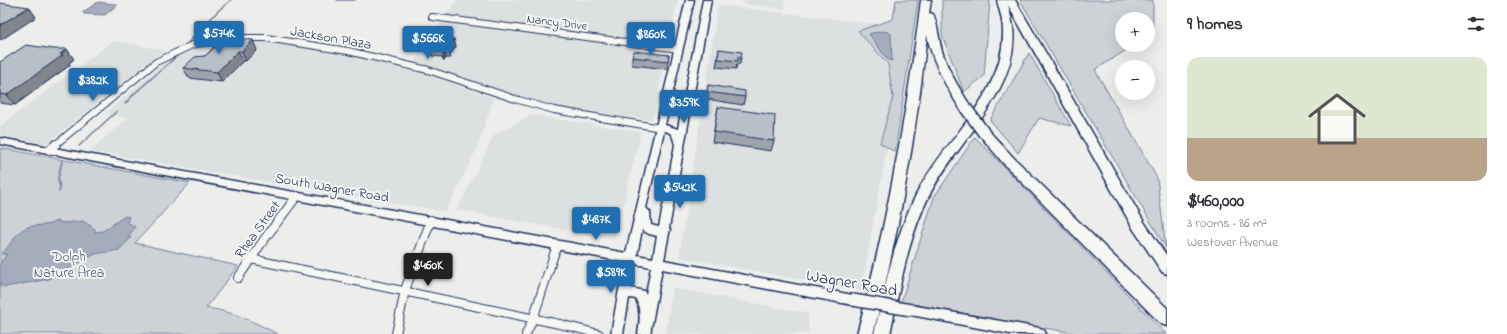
<!DOCTYPE html>
<meta charset="utf-8">
<style>
:root{--surface:#fff;--page:#f7f7f7;--text:#2b2b33;--muted:#7c7c81;--accent:#1f6fb2}
body{margin:0;font-family:"Indie Flower",sans-serif;background:var(--page);color:var(--text);height:100vh;display:flex;flex-direction:column;font-size:15px;white-space:nowrap}
*{box-sizing:border-box;margin:0}
p{font-size:13px;color:var(--muted)}
.icon{flex:none;width:22px;height:22px;fill:none;stroke:currentColor;stroke-width:2;stroke-linecap:round;stroke-linejoin:round}
.map{position:relative;flex:1;overflow:hidden}
.panel{display:flex;flex-direction:column;background:var(--surface);width:340px}
.panel>*{flex:none}
.controls{position:absolute;left:1115px;top:12px;display:grid;gap:8px}
.controls a{display:grid;place-items:center;width:40px;height:40px;border-radius:50%;background:var(--surface);box-shadow:0 4px 16px #0002;font-size:20px}
.price{position:absolute;translate:-50% -34px;padding:0 9px;border-radius:4px;background:var(--accent);color:#fff;font-size:13px;line-height:26px;filter:drop-shadow(0 1px 2px #0008)}
.price::after{content:'';position:absolute;left:50%;top:24px;width:12px;height:9px;margin-left:-6px;background:inherit;clip-path:polygon(0 0,100% 0,50% 100%)}
.price.selected{background:#222;color:#fff}
ul{padding:0;list-style:none}
li{display:grid;align-content:center;gap:8px;height:212px;padding:0 20px}
li span{display:grid;place-items:center;height:124px;border-radius:12px;color:#555}
li>.icon{margin-inline-start:auto}
span .icon{width:72px;height:72px;fill:#fffc;stroke-width:1}
li b{font-size:17px}
h2{display:flex;justify-content:space-between;align-items:center;height:48px;padding:0 20px;font-size:17px}
main{display:flex;flex:1;min-height:0}
.map>svg:first-child{display:block}
</style>
<main>
<div class="map">
<svg width="1167" height="334" viewBox="0 0 1167 334">
<rect width="100%" height="100%" fill="#edeeec"/>
<filter id="ink" filterUnits="userSpaceOnUse"><feTurbulence type="fractalNoise" baseFrequency=".025" numOctaves="2"/><feDisplacementMap in="SourceGraphic" scale="8" xChannelSelector="R" yChannelSelector="G"/><feConvolveMatrix kernelMatrix="1 2 1 2 8 2 1 2 1" color-interpolation-filters="sRGB"/></filter>
<g filter="url(#ink)">
<path fill="#dde0e1" d="M457 0H678L652 120 570 110 522 98 414 61Z
M739 0H785V9L746 4Z
M718 5 902 27 889 136 861 291 679 257Z
M113 41 165 50 45 145 0 135V126Z
M268 42 362 57 413 69 494 98 477 148 446 212 89 151 128 118 106 113 164 62 185 51 211 43Z
M532 115 641 132 615 239 457 210 494 135Z
M672 288 808 313 809 334H666Z"/>
<path fill="#ced2d7" stroke="#74809a" d="M896 0H918L895 152 880 143 893 97 888 64 858 31 893 19Z
M942 0H990L984 76 964 92 942 35Z
M1020 0H1153V33L1148 36V19H1122V45H1134L1095 70 1157 178 1166 248Z
M1029 53 1071 126 1039 118 1018 153 990 120Z
M975 137 1166 334H1078L901 302 934 197Z
M0 148 190 183 135 243 238 266 206 308C234 311 253 322 278 334H0Z"/>
<path fill="#a5acbc" stroke="#6e7a96" d="M98 2 115 4 117 5 105 15 84 14 83 12Z
M882 31 888 32 891 34 892 61 887 59 869 34Z
M125 216 129 217 127 222 135 227 128 237 131 238 119 250 95 254 49 279 5 287 0 285V264L7 254H2C11 245 16 231 28 227 38 224 47 227 56 221L64 223 83 221 95 229V232L103 231Z"/>
<g fill="none" stroke-linecap="round" stroke-linejoin="round">
<path stroke="#6e7a96" stroke-width="1.5" d="M337 0H355
M187 44 219 10 231 0
M125 104 135 93 178 55
M79 146 117 111
M59 192 60 188 58 179 62 161"/>
<defs>
<path id="minor-far1" d="M432 17 679 49
M55 145 156 62 192 45 214 40 239 38H266L348 51 428 70 515 99 554 110 661 128"/>
<path id="minor" d="M49 150 56 144
M251 259 564 325 599 334
M238 278 263 241 297 196
M396 334 405 290 431 220
M526 334 533 319 557 245"/>
<path id="secondary" d="M686 0H694L673 91 679 106 683 104 703 0H711L669 228 670 230 669 233 664 260 853 295 857 296 859 300 857 304 853 305 662 269 650 334H638C640 322 641 310 636 299L629 298 623 334H611L624 262 0 144V138L626 253ZM669 108 677 111H681L678 129 665 125ZM664 131C673 132 673 138 675 145L659 227 651 225 650 212 646 208ZM642 230 649 234 657 236 653 258 637 255ZM635 264 651 267 646 294 644 291 631 288Z
M911 305 1040 328 1044 330 1046 334H1010L911 315 907 314 905 310 907 306Z"/>
<path id="motorway" d="M921 0H931L929 13 933 14C937 20 939 41 942 51 948 71 960 89 971 107L969 110H961C946 87 932 62 927 35 916 136 898 236 873 334H857C887 224 907 113 921 0Z
M997 0H1015L1144 222 1167 256V274L1162 272 1134 230 1008 5C1010 12 1012 21 1013 28 1020 90 956 143 930 194 908 237 900 287 890 334H874C885 287 894 239 916 195 943 140 1005 96 1003 30 1003 20 999 9 997 0Z
M984 129 988 130 1013 157 1167 308V326L1161 324 1003 163 978 133 980 130Z"/>
</defs>
<use href="#minor-far1" stroke="#1b2f5e" stroke-width="8"/>
<use href="#minor" stroke="#1b2f5e" stroke-width="10"/>
<use href="#secondary" stroke="#1b2f5e" stroke-width="3"/>
<use href="#motorway" stroke="#1b2f5e" stroke-width="3"/>
<use href="#minor-far1" stroke="#f6f6f2" stroke-width="6"/>
<use href="#minor" stroke="#f6f6f2" stroke-width="8"/>
<use href="#secondary" fill="#f6f6f2" fill-rule="evenodd"/>
<use href="#motorway" fill="#f6f6f2" fill-rule="evenodd"/>
<defs>
<path id="secondary-bridge" d="M853 300 911 310"/>
<path id="motorway-bridge" d="M965 107 984 133"/>
</defs>
<use href="#secondary-bridge" stroke="#1b2f5e" stroke-width="14" stroke-linecap="butt"/>
<use href="#motorway-bridge" stroke="#1b2f5e" stroke-width="14" stroke-linecap="butt"/>
<use href="#secondary-bridge" stroke="#f6f6f2" stroke-width="11"/>
<use href="#motorway-bridge" stroke="#f6f6f2" stroke-width="11"/>
</g>
<path fill="#9fa4ac" stroke="#1b2f5e" d="M212 43 257 50 246 61H243L222 82 189 78 183 68 205 56 214 47Z
M456 47 450 55 451 58H446L444 61 442 57 432 56 431 48Z
M719 49 741 57 740 64H737L736 69 716 67Z
M669 55 667 69 632 65V57Z
M74 59 69 63 70 65 15 105 0 103V62Z
M708 85 745 97 743 105 706 99Z
M718 107 774 141 771 151 712 142Z"/>
<path fill="#82868c" stroke="#1b2f5e" d="M29 7 36 17 1 40 0 38V25Z
M454 39 456 47 450 55 449 47Z
M253 40 257 50 246 61 242 51Z
M67 49 74 59 69 63 70 65 15 105 7 95Z
M445 50 446 58 444 61 443 53Z
M238 51 243 61 222 82 217 72Z"/>
<path fill="#b9bfc8" stroke="#1b2f5e" d="M0 3 29 7 0 25Z
M227 37 253 40 242 51H238L217 72 183 68 195 57 205 56 218 44 212 43 217 39H225Z
M438 37 454 39 449 47 450 51 445 50 443 53 441 49 431 48Z
M26 45 54 49H67L60 54 63 55 7 95 0 94V62Z
M719 49 742 52 741 57 738 56V61L718 59Z
M634 51 669 55 668 61 632 57Z
M708 85 745 91V97L707 92Z
M718 107 775 115 774 141 714 132Z"/>
</g>
<g text-anchor="middle" stroke-width="4" stroke-linejoin="round" paint-order="stroke">
<g font-size="12" fill="#1b2f5e" stroke="#f6f6f2">
<text transform="translate(557 22) rotate(7)" y="4">Nancy Drive</text>
</g>
<g font-size="14" fill="#1b2f5e" stroke="#f6f6f2">
<text transform="translate(331 37) rotate(10)" y="5">Jackson Plaza</text>
<text transform="translate(332 187) rotate(10)" y="5">South Wagner Road</text>
<text transform="translate(257 229) rotate(-54)" y="5">Rhea Street</text>
</g>
<g font-size="14" fill="#48587c" stroke="#f6f6f2">
<text x="69" y="261">Dolph<tspan x="69" dy="16">Nature Area</tspan></text>
</g>
<g font-size="17" fill="#1b2f5e" stroke="#f6f6f2">
<text transform="translate(852 282) rotate(10)" y="6">Wagner Road</text>
</g>
</g>
</svg>
<div class="controls">
<a>+</a>
<a>−</a>
</div>
<b class="price" style="left:219px;top:55px">$574K</b>
<b class="price" style="left:651px;top:56px">$860K</b>
<b class="price" style="left:428px;top:60px">$566K</b>
<b class="price" style="left:93px;top:102px">$382K</b>
<b class="price" style="left:684px;top:124px">$359K</b>
<b class="price" style="left:680px;top:209px">$542K</b>
<b class="price" style="left:596px;top:241px">$487K</b>
<b class="price selected" style="left:428px;top:287px">$460K</b>
<b class="price" style="left:611px;top:294px">$589K</b>
</div>
<section class="panel">
<h2>9 homes<svg class="icon" aria-label="filters" viewBox="0 0 24 24"><path d="M4 7h16M4 17h16"/><circle cx="9" cy="7" r="2"/><circle cx="15" cy="17" r="2"/></svg></h2>
<ul>
<li><span style="background:linear-gradient(#dfe7d0 65%,#b9a48a 0)"><svg class="icon" aria-label="home" viewBox="0 0 24 24"><path d="M3 11l9-7 9 7M6 9v11h12V9"/></svg></span><div><b>$460,000</b><p>3 rooms · 86 m²</p><p>Westover Avenue</p></div></li>
</ul>
</section>
</main>
